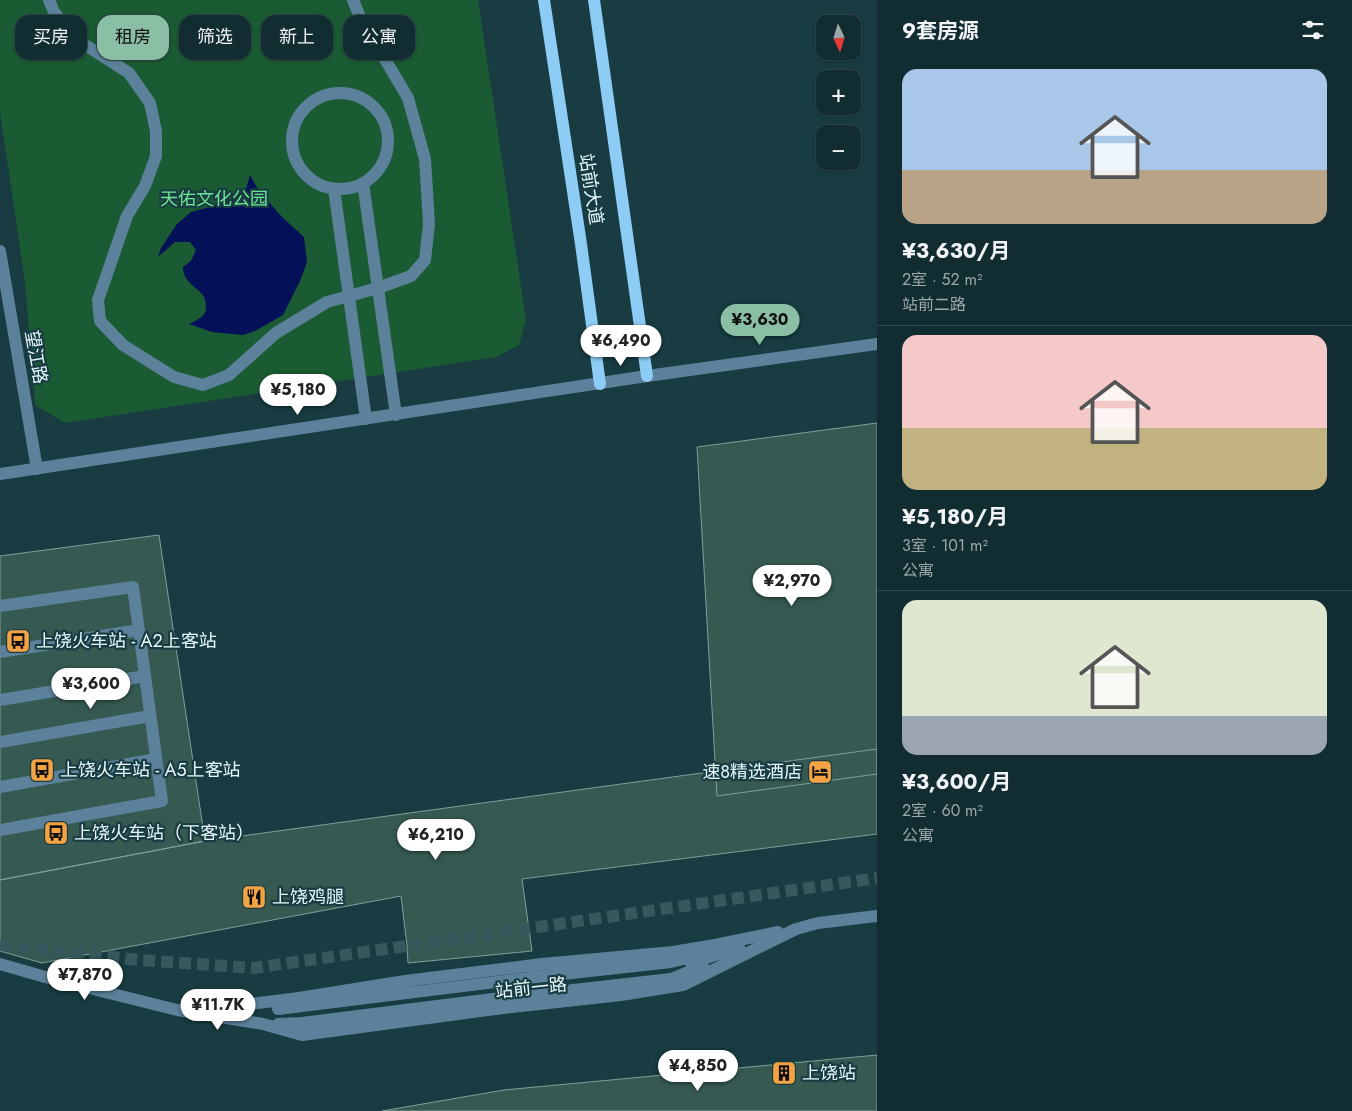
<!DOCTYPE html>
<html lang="zh">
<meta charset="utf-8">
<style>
:root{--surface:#122d31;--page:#1f393d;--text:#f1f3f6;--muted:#9ca8ab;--line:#31494d;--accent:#8abfa5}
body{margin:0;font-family:Jost,"Noto Sans SC",sans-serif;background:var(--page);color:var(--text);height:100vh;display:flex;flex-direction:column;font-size:19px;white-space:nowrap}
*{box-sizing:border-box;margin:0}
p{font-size:16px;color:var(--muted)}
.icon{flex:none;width:28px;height:28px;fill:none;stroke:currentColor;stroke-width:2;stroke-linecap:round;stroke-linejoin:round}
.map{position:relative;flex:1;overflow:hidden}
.panel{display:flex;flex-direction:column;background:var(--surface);width:475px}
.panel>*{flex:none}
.hud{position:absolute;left:15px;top:15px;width:475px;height:45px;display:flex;gap:10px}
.needle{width:32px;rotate:176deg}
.fabs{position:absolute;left:816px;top:15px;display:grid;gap:10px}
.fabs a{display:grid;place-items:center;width:45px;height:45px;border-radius:10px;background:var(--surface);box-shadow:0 1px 4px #0004,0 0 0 1px var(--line);font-size:25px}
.price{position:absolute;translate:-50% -42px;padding:0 11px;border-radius:18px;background:#fff;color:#222;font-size:16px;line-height:32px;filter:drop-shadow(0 1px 2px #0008)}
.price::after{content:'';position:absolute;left:50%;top:30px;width:15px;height:11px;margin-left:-8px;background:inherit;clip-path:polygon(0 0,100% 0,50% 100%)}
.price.active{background:var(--accent);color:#111}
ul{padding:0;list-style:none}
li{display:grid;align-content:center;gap:10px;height:265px;padding:0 25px}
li+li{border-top:1px solid var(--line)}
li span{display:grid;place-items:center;height:155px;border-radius:15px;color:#555}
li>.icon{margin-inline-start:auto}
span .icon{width:90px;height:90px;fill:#fffc;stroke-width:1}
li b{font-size:21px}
h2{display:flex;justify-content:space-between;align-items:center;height:60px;padding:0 25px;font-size:21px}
.chip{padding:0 18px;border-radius:15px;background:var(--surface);box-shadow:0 1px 4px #0004,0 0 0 1px var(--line);font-size:18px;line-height:45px}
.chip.active{background:var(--accent);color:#111}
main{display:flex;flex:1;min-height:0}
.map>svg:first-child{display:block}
</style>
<main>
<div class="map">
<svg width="877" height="1111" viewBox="0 0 877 1111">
<rect width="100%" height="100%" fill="#183c41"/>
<path fill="#1b5b33" d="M0 0H478L526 320 519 345 496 357 65 423 35 405 25 282 0 112Z"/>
<path fill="#041058" d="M250 175 259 191 283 218 304 237 307 262 300 281 283 315 255 331 243 335 212 332 189 324C201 318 209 315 205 300 204 296 204 296 201 293 193 285 183 280 183 267L191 261 196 250 190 242H175L158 257 161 248 177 224 191 212 217 205 244 196Z"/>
<path fill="#365952" stroke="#7da29a" d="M877 423V774L717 796 697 447Z
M159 535 205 841 0 880V556Z
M877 749V834L522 879 532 951 408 963 407 946 401 896 42 963 0 951V880L205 841Z
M877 1055V1111H382L504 1090Z"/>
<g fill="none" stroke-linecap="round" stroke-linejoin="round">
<path stroke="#37585d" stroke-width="12" stroke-dasharray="12 6" stroke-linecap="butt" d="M0 945 140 960 254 968 877 878"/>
<path stroke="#5c829b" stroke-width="12" d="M49 0 54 12 76 39 129 73 150 103 156 131V156L145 186 127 216 98 300 100 321 123 345 174 377 203 385 229 375 276 333 327 302 378 288 411 276 425 260 429 224 425 159 408 98 360 17 353 0
M292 141a48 48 0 1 1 96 0a48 48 0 1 1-96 0Z
M363 183 396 415
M334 189 366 419
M0 251 37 469
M0 474 647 376 877 344
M0 606 133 587 162 801 0 830
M0 652 139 630
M0 700 145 676
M0 742 150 716
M0 787 156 759
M691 963 739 947
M0 964 45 977 177 1010 263 1024 302 1035 503 1008 621 995 683 985 796 929 818 923 877 916
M278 1009 536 977 671 962 699 955
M202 1010 299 998 405 981 542 964 673 952 715 945 778 932
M278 1024 302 1023 501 998 671 979 703 966"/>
<path stroke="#8cccf5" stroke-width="12" d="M544 0 581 244 600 384
M594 0 647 376"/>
</g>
<defs>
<symbol id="bus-square" viewBox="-11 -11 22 22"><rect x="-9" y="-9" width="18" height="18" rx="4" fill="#f4a344" stroke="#183c41"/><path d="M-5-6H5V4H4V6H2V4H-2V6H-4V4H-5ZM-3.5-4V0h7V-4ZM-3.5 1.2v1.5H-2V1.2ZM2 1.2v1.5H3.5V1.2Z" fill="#111"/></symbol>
<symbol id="hotel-square" viewBox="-11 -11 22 22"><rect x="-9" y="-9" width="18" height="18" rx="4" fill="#f4a344" stroke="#183c41"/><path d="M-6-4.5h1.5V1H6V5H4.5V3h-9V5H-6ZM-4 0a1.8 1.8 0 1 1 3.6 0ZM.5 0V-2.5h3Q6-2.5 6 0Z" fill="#111"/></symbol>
<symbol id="restaurant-square" viewBox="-11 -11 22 22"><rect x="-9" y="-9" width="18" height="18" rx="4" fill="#f4a344" stroke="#183c41"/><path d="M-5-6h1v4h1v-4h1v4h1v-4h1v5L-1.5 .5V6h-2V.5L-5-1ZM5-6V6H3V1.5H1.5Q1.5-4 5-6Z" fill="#111"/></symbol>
<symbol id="building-square" viewBox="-11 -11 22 22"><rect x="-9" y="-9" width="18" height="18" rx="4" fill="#f4a344" stroke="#183c41"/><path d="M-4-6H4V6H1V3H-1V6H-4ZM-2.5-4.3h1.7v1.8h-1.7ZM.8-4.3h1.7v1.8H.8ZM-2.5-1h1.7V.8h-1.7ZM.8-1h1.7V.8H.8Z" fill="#111"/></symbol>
</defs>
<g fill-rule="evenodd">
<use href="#bus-square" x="4" y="627" width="28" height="28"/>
<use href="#bus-square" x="28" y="756" width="28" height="28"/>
<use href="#hotel-square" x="806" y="758" width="28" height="28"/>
<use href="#bus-square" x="42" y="819" width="28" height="28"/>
<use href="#restaurant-square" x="240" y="883" width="28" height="28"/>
<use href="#building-square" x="770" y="1059" width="28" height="28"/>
</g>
<g text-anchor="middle" stroke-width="4.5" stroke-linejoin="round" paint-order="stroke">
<g font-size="18" fill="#e5f9fc" stroke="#183c41">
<text transform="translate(591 189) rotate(81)" y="6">站前大道</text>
<text transform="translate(36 357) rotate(80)" y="6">望江路</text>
<text transform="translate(531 988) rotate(-6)" y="6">站前一路</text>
</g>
<g font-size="18" fill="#6ce493" stroke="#183c41">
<text x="214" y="205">天佑文化公园</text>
</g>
<g font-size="18" fill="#e5f9fc" stroke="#183c41" text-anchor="start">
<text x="36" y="647">上饶火车站 - A2上客站</text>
<text x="60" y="776">上饶火车站 - A5上客站</text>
<text x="802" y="778" text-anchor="end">速8精选酒店</text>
<text x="74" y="839">上饶火车站（下客站）</text>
<text x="272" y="903">上饶鸡腿</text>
<text x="802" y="1079">上饶站</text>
</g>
</g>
</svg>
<div class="fabs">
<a><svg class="needle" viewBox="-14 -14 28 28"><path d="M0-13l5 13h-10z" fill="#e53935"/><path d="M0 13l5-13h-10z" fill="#9ca8ab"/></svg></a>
<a>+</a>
<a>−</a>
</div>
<b class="price active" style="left:760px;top:346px">¥3,630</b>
<b class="price" style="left:621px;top:367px">¥6,490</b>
<b class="price" style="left:298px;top:416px">¥5,180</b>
<b class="price" style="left:792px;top:607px">¥2,970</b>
<b class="price" style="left:91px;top:710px">¥3,600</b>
<b class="price" style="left:436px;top:861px">¥6,210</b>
<b class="price" style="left:85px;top:1001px">¥7,870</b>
<b class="price" style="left:218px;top:1031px">¥11.7K</b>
<b class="price" style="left:698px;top:1092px">¥4,850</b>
<div class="hud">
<a class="chip">买房</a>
<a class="chip active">租房</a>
<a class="chip">筛选</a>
<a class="chip">新上</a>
<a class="chip">公寓</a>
</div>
</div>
<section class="panel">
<h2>9套房源<svg class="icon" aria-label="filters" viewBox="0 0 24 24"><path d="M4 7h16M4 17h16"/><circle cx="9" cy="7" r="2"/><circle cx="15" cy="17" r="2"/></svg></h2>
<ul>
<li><span style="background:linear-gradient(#a9c7e8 65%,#b9a48a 0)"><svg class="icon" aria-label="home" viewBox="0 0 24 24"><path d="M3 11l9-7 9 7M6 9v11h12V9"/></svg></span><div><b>¥3,630/月</b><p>2室 · 52 m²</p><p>站前二路</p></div></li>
<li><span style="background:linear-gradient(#f6c9c9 60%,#c2b280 0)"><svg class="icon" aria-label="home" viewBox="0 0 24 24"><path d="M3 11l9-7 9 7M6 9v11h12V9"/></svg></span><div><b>¥5,180/月</b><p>3室 · 101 m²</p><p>公寓</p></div></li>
<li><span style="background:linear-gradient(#dfe7d0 75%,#9aa5b1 0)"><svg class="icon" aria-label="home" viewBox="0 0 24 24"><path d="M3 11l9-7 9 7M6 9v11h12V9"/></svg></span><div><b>¥3,600/月</b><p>2室 · 60 m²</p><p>公寓</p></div></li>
</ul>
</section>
</main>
